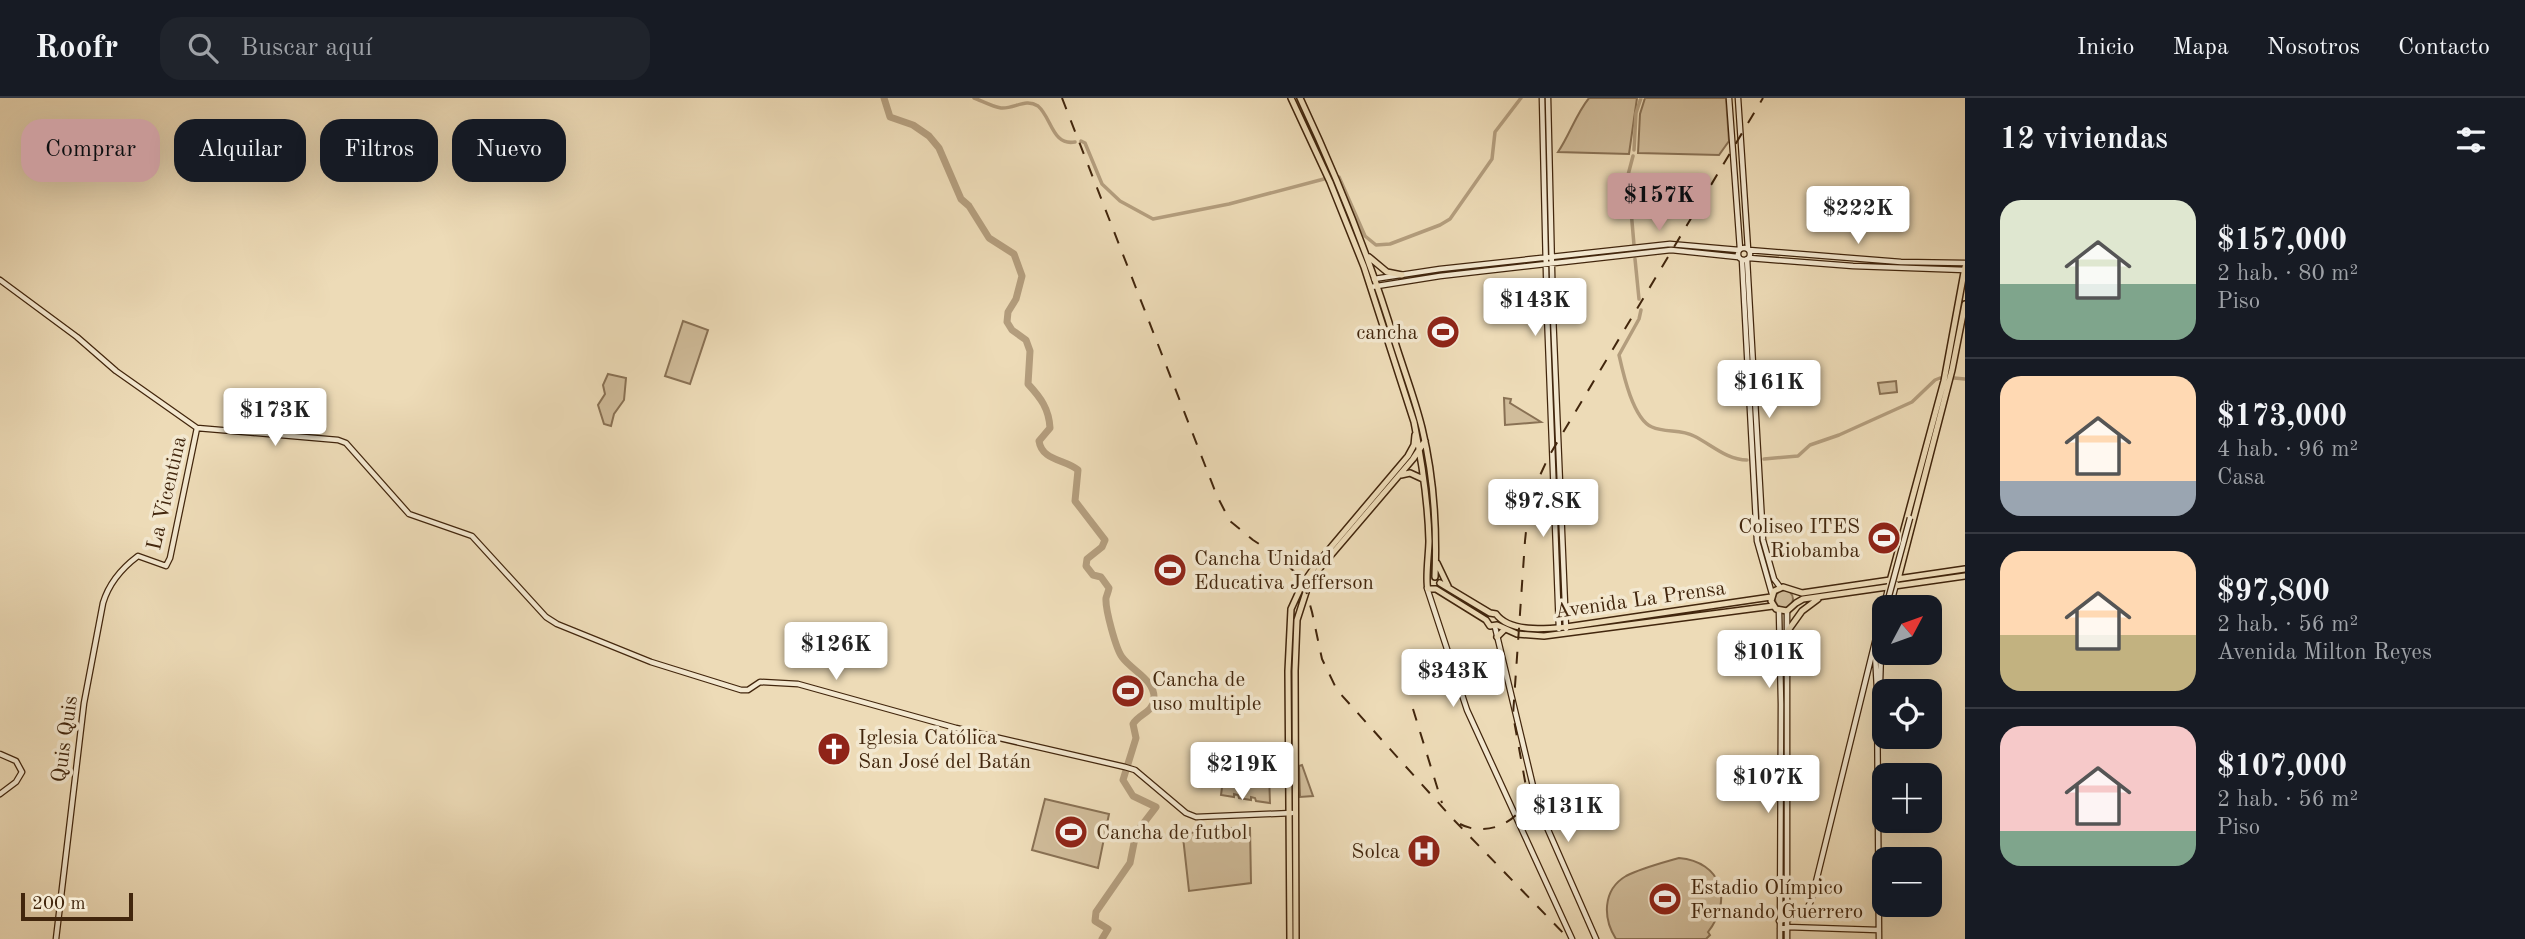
<!DOCTYPE html>
<html lang="es">
<meta charset="utf-8">
<style>
:root{--surface:#171b24;--page:#20242c;--text:#f1f3f6;--muted:#9ea1a6;--line:#363941;--accent:#c59692}
body{margin:0;font-family:"Old Standard TT",serif;background:var(--page);color:var(--text);height:100vh;display:flex;flex-direction:column;font-size:26px;white-space:nowrap}
*{box-sizing:border-box;margin:0}
p{font-size:23px;color:var(--muted)}
.icon{flex:none;width:38px;height:38px;fill:none;stroke:currentColor;stroke-width:2;stroke-linecap:round;stroke-linejoin:round}
.map{position:relative;flex:1;overflow:hidden}
.drawer{display:flex;flex-direction:column;background:var(--surface);width:560px}
.drawer>*{flex:none}
.banner{position:absolute;left:21px;top:21px;width:665px;height:63px;display:flex;gap:14px}
.needle{width:46px;rotate:49deg}
.tools{position:absolute;left:1872px;top:497px;display:grid;gap:14px}
.tools a{display:grid;place-items:center;width:70px;height:70px;border-radius:14px;background:var(--surface);box-shadow:0 7px 28px #0002;font-size:35px}
.scale{position:absolute;left:21px;bottom:18px;width:112px;box-sizing:border-box;padding-left:7px;border:4px solid #42260d;border-top:0;font-size:19px;line-height:24px;white-space:nowrap;color:#42260d;-webkit-text-stroke:5px #f3e8d0;paint-order:stroke}
.price{position:absolute;translate:-50% -60px;padding:0 16px;border-radius:7px;background:#fff;color:#222;font-size:23px;line-height:46px;filter:drop-shadow(0 2px 4px #0008)}
.price::after{content:'';position:absolute;left:50%;top:42px;width:21px;height:16px;margin-left:-10px;background:inherit;clip-path:polygon(0 0,100% 0,50% 100%)}
.price.on{background:var(--accent);color:#111}
ul{padding:0;list-style:none}
li{display:flex;align-items:center;gap:21px;height:175px;padding:0 35px}
li+li{border-top:2px solid var(--line)}
li span{display:grid;place-items:center;flex:none;width:196px;height:140px;border-radius:21px;color:#555}
li>.icon{margin-inline-start:auto}
span .icon{width:84px;height:84px;fill:#fffc;stroke-width:1}
li b{font-size:30px}
h2{display:flex;justify-content:space-between;align-items:center;height:84px;padding:0 35px;font-size:30px}
.chip{padding:0 24px;border-radius:21px;background:var(--surface);box-shadow:0 7px 28px #0002;font-size:24px;line-height:63px}
.chip.on{background:var(--accent);color:#111}
header{display:flex;align-items:center;gap:42px;box-sizing:border-box;height:98px;padding:0 35px;background:var(--surface);border-bottom:2px solid var(--line)}
header strong{font-size:33px}
nav{display:flex;gap:38px;margin-inline-start:auto;font-size:24px}
.search{width:490px;height:63px;background:var(--page);display:flex;align-items:center;gap:18px;box-sizing:border-box;padding:0 24px;border-radius:21px;color:var(--muted);font-size:26px}
main{display:flex;flex:1;min-height:0}
.map>svg:first-child{display:block}
</style>
<header>
<strong>Roofr</strong>
<div class="search"><svg class="icon" aria-label="search" viewBox="0 0 24 24"><circle cx="10" cy="10" r="6"/><path d="M15 15l6 6"/></svg>Buscar aquí</div>
<nav><a>Inicio</a><a>Mapa</a><a>Nosotros</a><a>Contacto</a></nav>
</header>
<main>
<div class="map">
<svg width="1965" height="841" viewBox="0 0 1965 841">
<rect width="100%" height="100%" fill="#eddbb7"/>
<filter id="stains"><feTurbulence type="fractalNoise" baseFrequency=".00286" numOctaves="4"/><feColorMatrix values="0 0 0 0 .2 0 0 0 0 .09 0 0 0 0 .02 0 0 0 .5 -.17"/></filter>
<radialGradient id="worn" r=".72"><stop offset=".6" stop-color="#630" stop-opacity="0"/><stop offset="1" stop-color="#630" stop-opacity=".3"/></radialGradient>
<path fill="#d0bc9a" stroke="#897154" stroke-width="2" d="M1589 0H1637L1629 56 1558 54C1570 36 1576 16 1589 0Z
M1645 0H1726L1729 43 1719 57 1638 55 1640 16Z
M683 223 708 232 690 286 665 278Z
M1438 223 1454 235 1448 244 1432 232Z
M608 276 626 280 624 302 614 316 611 328 604 326 598 307 605 296 603 287Z
M1896 283 1897 294 1880 296 1878 285Z
M1504 300 1511 301 1510 305 1541 324 1505 327Z
M1173 460 1181 478 1167 484 1159 467Z
M1775 501a9 9 0 1 1 18 0a9 9 0 1 1-18 0Z
M1134 582 1135 600H1121V583Z
M1302 667 1313 698 1300 699 1299 668Z
M1224 674 1269 676 1270 705 1256 703 1255 700 1251 699V702L1239 700 1238 697 1234 696V699L1221 697Z
M1045 701 1109 716 1098 770 1032 752Z
M1202 730H1250L1251 785 1189 793 1183 739Z
M1679 760C1722 764 1733 802 1708 834L1710 837 1706 841H1616C1603 821 1602 792 1626 778 1642 770 1662 765 1679 760Z"/>
<g fill="none" stroke-linecap="round" stroke-linejoin="round">
<path stroke="#b39d7d" stroke-width="3.5" d="M974 0C982 3 993 9 1001 10 1015 11 1025 0 1038 8 1052 20 1052 48 1075 44
M1081 43 1085 45 1102 86 1120 103 1153 121 1229 106 1324 81
M1634 52 1636 15 1641 0
M1633 58 1628 77 1634 147
M1339 79 1365 138 1376 147 1390 146 1440 127 1450 121 1492 61 1495 34 1521 0
M1635 161 1639 201
M1641 212 1639 221 1619 257C1623 275 1633 321 1652 329 1665 335 1681 331 1694 338 1712 347 1727 362 1747 362
M1954 280 1965 281
M1764 361 1798 358 1810 347 1839 337 1912 304 1935 282 1940 280"/>
<path stroke="#b39d7d" stroke-width="7" d="M884 0 890 19 913 27 929 38 939 50 961 101 969 108 989 140 1014 156 1022 178 1016 201 1008 214 1007 224 1012 232 1026 242 1030 253 1028 286C1041 300 1049 311 1050 330L1039 343C1042 363 1065 361 1078 372L1075 403 1105 442 1102 449 1087 461 1086 468 1093 477 1101 479 1109 490C1109 491 1106 500 1106 500 1105 511 1116 551 1122 559 1132 573 1156 582 1154 602 1152 615 1139 616 1133 626L1136 640 1123 682 1133 698 1156 709 1136 735 1130 765 1096 814 1095 823 1108 831 1102 841"/>
<defs>
<path id="secondary" d="M1542 0 1547 215 1559 531
M1548 0 1553 216 1566 531
M1729 0 1740 151
M1738 0 1748 151
M1738 156a6 6 0 1 1 12 0a6 6 0 1 1-12 0Z
M1749 152 1901 164 1965 165
M1749 160 1853 168 1965 172
M1747 161 1763 442 1774 481 1780 489
M1742 162 1757 443 1772 496
M1374 181 1440 171 1670 146 1739 152
M0 182 77 239 116 273 197 330 338 342 346 345 409 416 472 438 546 519 557 526 651 564 741 592H748L760 584 798 586 956 630 1125 669 1135 672 1186 715 1196 719 1292 715
M1371 189 1440 178 1671 152 1738 159
M1427 490 1467 612 1572 841
M1890 509 1896 486
M1779 513 1781 606 1780 841
M1787 513V841
M1495 529 1538 709 1596 841
M1875 554 1877 592 1879 841
M1874 555 1885 515
M1880 585 1881 554 1885 533
M0 656 16 663 22 674 16 684 0 696
M1779 823C1797 818 1806 818 1812 800L1890 483
M1780 831 1787 829 1878 832
M56 841 84 605 103 505C109 485 122 470 138 458L166 468 170 460 197 330"/>
<path id="primary" d="M1291 0 1330 84 1364 169 1414 324C1422 364 1428 402 1429 443 1429 454 1425 484 1428 491H1436L1486 522 1490 528 1497 527 1517 536 1544 538 1773 508
M1300 0C1337 79 1370 160 1395 244 1404 273 1415 301 1422 330 1434 379 1437 429 1435 479
M1369 159 1387 174 1402 177
M1401 377 1410 375 1423 381
M1437 465 1448 488
M1965 471 1802 495 1783 489 1774 493 1771 503 1776 511 1787 513 1796 505 1803 501 1965 478
M1898 481 1952 272 1965 206
M1890 483 1944 283 1965 169
M1440 485 1490 515 1496 516C1510 535 1546 531 1566 529L1771 499
M1787 534 1802 513 1818 501
M1497 539 1505 531
M1290 841 1288 573 1291 511 1302 487 1316 467 1408 358 1414 347 1415 337
M1296 841 1295 573 1297 522 1307 491 1320 470 1413 361 1425 343"/>
</defs>
<use href="#secondary" stroke="#42260d" stroke-width="7"/>
<use href="#primary" stroke="#42260d" stroke-width="8"/>
<use href="#secondary" stroke="#f3e8d0" stroke-width="4.5"/>
<use href="#primary" stroke="#eddbb7" stroke-width="5"/>
<path stroke="#42260d" stroke-width="2" stroke-dasharray="12 12" stroke-linecap="butt" d="M1062 0 1217 398 1230 423 1253 442 1279 459 1303 482 1312 514 1322 561 1337 592 1452 720 1569 841
M1413 611 1442 705
M1460 726C1486 740 1524 724 1527 694L1513 617 1525 443 1528 414 1536 386 1549 358 1763 0"/>
<defs>
<path id="secondary-bridge" d="M1886 509 1910 420"/>
</defs>
<use href="#secondary-bridge" stroke="#42260d" stroke-width="7" stroke-linecap="butt"/>
<use href="#secondary-bridge" stroke="#f3e8d0" stroke-width="4.5"/>
</g>
<defs>
<symbol id="stadium-disc" viewBox="-11 -11 22 22"><circle r="9.5" fill="#8f2418" stroke="#f3e8d0"/><path d="M0-5a6.5 5 0 1 0 0 10a6.5 5 0 1 0 0-10ZM-3.5-1.8h7v3.6h-7Z" fill="#fff"/></symbol>
<symbol id="church-disc" viewBox="-11 -11 22 22"><circle r="9.5" fill="#8f2418" stroke="#f3e8d0"/><path d="M-1.2-6h2.4v3.5h3.3v2.4h-3.3V6h-2.4V-.1h-3.3v-2.4h3.3Z" fill="#fff"/></symbol>
<symbol id="hospital-disc" viewBox="-11 -11 22 22"><circle r="9.5" fill="#8f2418" stroke="#f3e8d0"/><path d="M-5-5h3v3.5h4V-5h3V5h-3V1.5h-4V5h-3Z" fill="#fff"/></symbol>
</defs>
<g fill-rule="evenodd">
<use href="#stadium-disc" x="1424" y="215" width="38" height="38"/>
<use href="#stadium-disc" x="1865" y="421" width="38" height="38"/>
<use href="#stadium-disc" x="1151" y="453" width="38" height="38"/>
<use href="#stadium-disc" x="1109" y="574" width="38" height="38"/>
<use href="#church-disc" x="815" y="632" width="38" height="38"/>
<use href="#stadium-disc" x="1052" y="715" width="38" height="38"/>
<use href="#hospital-disc" x="1405" y="734" width="38" height="38"/>
<use href="#stadium-disc" x="1646" y="782" width="38" height="38"/>
</g>
<g text-anchor="middle" stroke-width="7" stroke-linejoin="round" paint-order="stroke">
<g font-size="21" fill="#42260d" stroke="#f3e8d0" text-anchor="start">
<text x="1418" y="241" text-anchor="end">cancha</text>
<text x="1860" y="435" text-anchor="end">Coliseo ITES<tspan x="1860" dy="24">Riobamba</tspan></text>
<text x="1194" y="467">Cancha Unidad<tspan x="1194" dy="24">Educativa Jefferson</tspan></text>
<text x="1152" y="588">Cancha de<tspan x="1152" dy="24">uso multiple</tspan></text>
<text x="858" y="646">Iglesia Católica<tspan x="858" dy="24">San José del Batán</tspan></text>
<text x="1096" y="741">Cancha de futbol</text>
<text x="1400" y="760" text-anchor="end">Solca</text>
<text x="1690" y="796">Estadio Olímpico<tspan x="1690" dy="24">Fernando Guerrero</tspan></text>
</g>
<g font-size="21" fill="#42260d" stroke="#f3e8d0">
<text transform="translate(166 395) rotate(-77)" y="7">La Vicentina</text>
<text transform="translate(1640 501) rotate(-8)" y="7">Avenida La Prensa</text>
<text transform="translate(64 641) rotate(-82)" y="7">Quis Quis</text>
</g>
</g>
<rect width="100%" height="100%" filter="url(#stains)"/>
<rect width="100%" height="100%" fill="url(#worn)"/>
</svg>
<div class="tools">
<a><svg class="needle" viewBox="-14 -14 28 28"><path d="M0-13l5 13h-10z" fill="#e53935"/><path d="M0 13l5-13h-10z" fill="#9ea1a6"/></svg></a>
<a><svg class="icon" aria-label="locate" viewBox="0 0 24 24"><circle cx="12" cy="12" r="6"/><path d="M12 2v4M12 18v4M2 12h4M18 12h4"/></svg></a>
<a>+</a>
<a>−</a>
</div>
<div class="scale">200 m</div>
<b class="price on" style="left:1659px;top:135px">$157K</b>
<b class="price" style="left:1858px;top:148px">$222K</b>
<b class="price" style="left:1535px;top:240px">$143K</b>
<b class="price" style="left:1769px;top:322px">$161K</b>
<b class="price" style="left:275px;top:350px">$173K</b>
<b class="price" style="left:1543px;top:441px">$97.8K</b>
<b class="price" style="left:836px;top:584px">$126K</b>
<b class="price" style="left:1769px;top:592px">$101K</b>
<b class="price" style="left:1453px;top:611px">$343K</b>
<b class="price" style="left:1242px;top:704px">$219K</b>
<b class="price" style="left:1768px;top:717px">$107K</b>
<b class="price" style="left:1568px;top:746px">$131K</b>
<div class="banner">
<a class="chip on">Comprar</a>
<a class="chip">Alquilar</a>
<a class="chip">Filtros</a>
<a class="chip">Nuevo</a>
</div>
</div>
<section class="drawer">
<h2>12 viviendas<svg class="icon" aria-label="filters" viewBox="0 0 24 24"><path d="M4 7h16M4 17h16"/><circle cx="9" cy="7" r="2"/><circle cx="15" cy="17" r="2"/></svg></h2>
<ul>
<li><span style="background:linear-gradient(#dfe7d0 60%,#7fa58c 0)"><svg class="icon" aria-label="home" viewBox="0 0 24 24"><path d="M3 11l9-7 9 7M6 9v11h12V9"/></svg></span><div><b>$157,000</b><p>2 hab. · 80 m²</p><p>Piso</p></div></li>
<li><span style="background:linear-gradient(#ffd9b3 75%,#9aa5b1 0)"><svg class="icon" aria-label="home" viewBox="0 0 24 24"><path d="M3 11l9-7 9 7M6 9v11h12V9"/></svg></span><div><b>$173,000</b><p>4 hab. · 96 m²</p><p>Casa</p></div></li>
<li><span style="background:linear-gradient(#ffd9b3 60%,#c2b280 0)"><svg class="icon" aria-label="home" viewBox="0 0 24 24"><path d="M3 11l9-7 9 7M6 9v11h12V9"/></svg></span><div><b>$97,800</b><p>2 hab. · 56 m²</p><p>Avenida Milton Reyes</p></div></li>
<li><span style="background:linear-gradient(#f6c9c9 75%,#7fa58c 0)"><svg class="icon" aria-label="home" viewBox="0 0 24 24"><path d="M3 11l9-7 9 7M6 9v11h12V9"/></svg></span><div><b>$107,000</b><p>2 hab. · 56 m²</p><p>Piso</p></div></li>
</ul>
</section>
</main>
